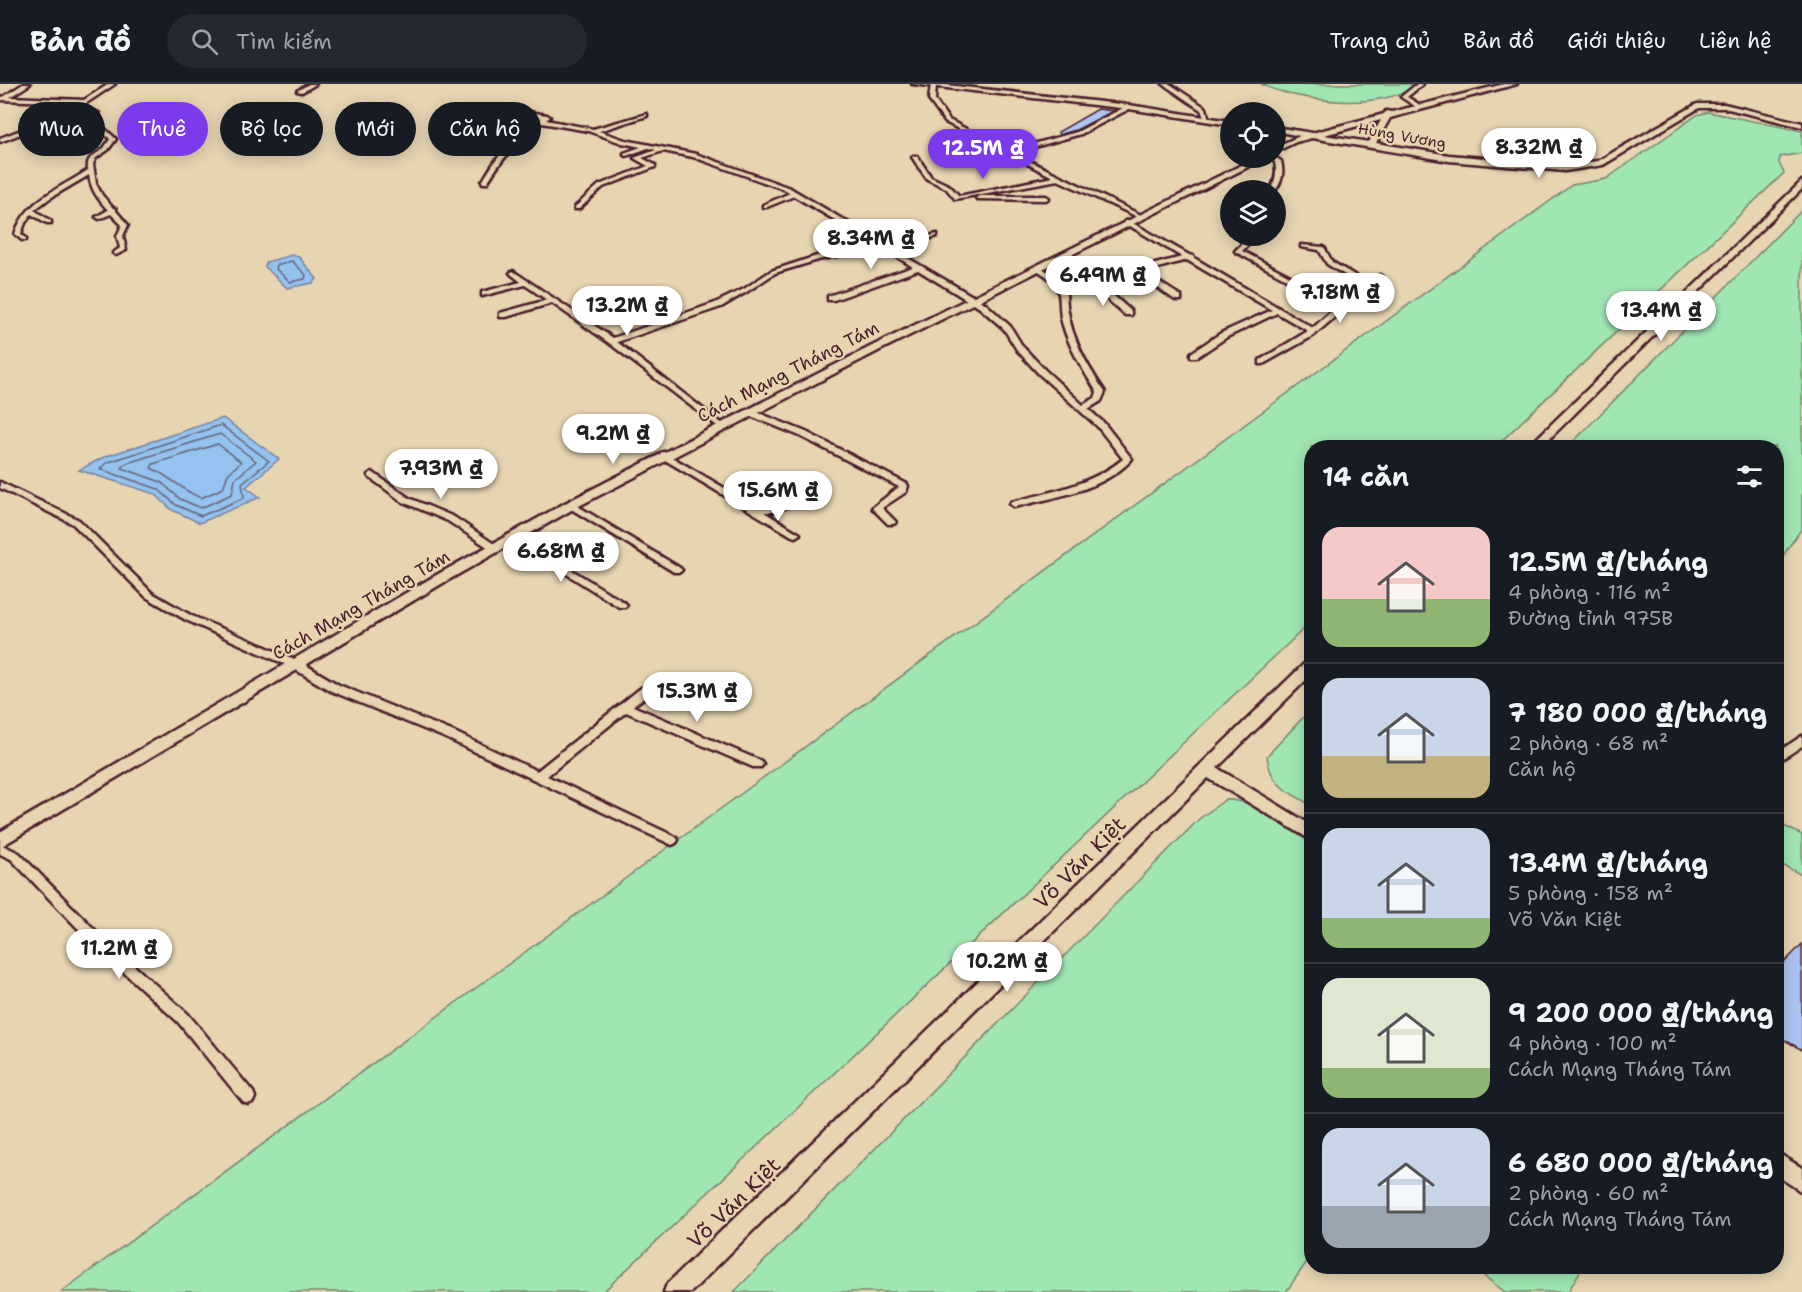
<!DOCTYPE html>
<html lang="vi">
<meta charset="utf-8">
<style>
:root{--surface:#171b24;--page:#242831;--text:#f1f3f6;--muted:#9ea1a6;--line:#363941;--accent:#7c3aed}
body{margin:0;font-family:"Shantell Sans",sans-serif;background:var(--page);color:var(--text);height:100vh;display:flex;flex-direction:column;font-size:22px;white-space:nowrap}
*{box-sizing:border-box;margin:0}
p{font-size:20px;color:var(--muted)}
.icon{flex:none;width:33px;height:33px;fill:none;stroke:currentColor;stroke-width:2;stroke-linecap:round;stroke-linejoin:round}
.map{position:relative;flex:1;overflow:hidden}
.drawer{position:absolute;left:1304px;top:356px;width:480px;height:834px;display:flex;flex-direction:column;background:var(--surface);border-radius:24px;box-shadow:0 3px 15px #0003}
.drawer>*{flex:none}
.banner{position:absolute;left:18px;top:18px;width:570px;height:54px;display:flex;gap:12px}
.controls{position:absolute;left:1220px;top:18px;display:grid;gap:12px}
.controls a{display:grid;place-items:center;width:66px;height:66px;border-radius:50%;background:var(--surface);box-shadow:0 3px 15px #0003;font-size:30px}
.price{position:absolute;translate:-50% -51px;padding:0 14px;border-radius:21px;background:#fff;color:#222;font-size:20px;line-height:39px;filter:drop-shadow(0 2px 3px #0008)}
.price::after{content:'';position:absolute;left:50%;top:36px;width:18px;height:14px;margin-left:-9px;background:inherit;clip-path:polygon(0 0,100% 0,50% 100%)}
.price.selected{background:var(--accent);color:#fff}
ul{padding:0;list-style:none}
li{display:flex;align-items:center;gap:18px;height:150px;padding:0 18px}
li+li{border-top:2px solid var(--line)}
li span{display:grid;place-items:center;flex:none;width:168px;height:120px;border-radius:18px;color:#555}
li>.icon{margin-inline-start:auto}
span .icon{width:72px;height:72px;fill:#fffc;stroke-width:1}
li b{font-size:26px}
h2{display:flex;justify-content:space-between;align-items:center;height:72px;padding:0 18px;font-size:26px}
.chip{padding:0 21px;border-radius:27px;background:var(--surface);box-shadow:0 3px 15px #0003;font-size:21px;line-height:54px}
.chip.selected{background:var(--accent);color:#fff}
header{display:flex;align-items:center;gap:36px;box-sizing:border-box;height:84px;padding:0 30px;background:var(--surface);border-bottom:2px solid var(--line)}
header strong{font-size:28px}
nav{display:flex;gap:33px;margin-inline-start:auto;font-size:21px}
.search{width:420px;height:54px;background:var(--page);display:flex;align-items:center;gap:15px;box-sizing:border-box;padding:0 21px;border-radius:33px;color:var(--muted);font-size:22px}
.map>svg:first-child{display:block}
</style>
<header>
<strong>Bản đồ</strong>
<div class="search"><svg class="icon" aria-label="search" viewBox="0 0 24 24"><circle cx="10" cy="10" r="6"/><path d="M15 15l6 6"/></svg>Tìm kiếm</div>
<nav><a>Trang chủ</a><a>Bản đồ</a><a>Giới thiệu</a><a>Liên hệ</a></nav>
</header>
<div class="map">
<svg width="1802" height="1208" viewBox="0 0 1802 1208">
<rect width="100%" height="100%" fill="#e7d5b2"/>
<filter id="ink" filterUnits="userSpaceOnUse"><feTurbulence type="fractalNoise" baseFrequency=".0167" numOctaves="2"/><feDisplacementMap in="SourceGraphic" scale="12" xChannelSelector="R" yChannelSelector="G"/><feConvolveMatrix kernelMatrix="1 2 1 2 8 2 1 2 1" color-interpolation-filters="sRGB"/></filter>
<g filter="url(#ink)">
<path fill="#a0e6b3" stroke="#75826f" stroke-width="1.5" d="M1261 0H1417C1385 28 1297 18 1261 0Z
M1708 28 1802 47V69L1780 73 1779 79 1784 89 1495 363H1311V538L603 1208H61L1572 101 1606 95 1697 31Z
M1802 126V444L1776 482V363H1568Z
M1311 625V721C1287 707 1270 701 1267 672Z
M1226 715 1248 719 1311 758V1172L1286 1208H734L1199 735Z
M1776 738 1802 751V791L1776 778Z
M1471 1182H1583L1568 1208H1505Z"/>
<path fill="#93c3ee" stroke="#7681a0" stroke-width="1.5" d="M292 171 299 173 317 195 313 199 287 204 265 183 266 178Z
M223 334 279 375 246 403 260 413 200 439 172 426 155 410 79 386 104 373Z"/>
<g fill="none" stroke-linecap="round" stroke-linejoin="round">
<path stroke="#676179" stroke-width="1.5" d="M292 177 306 191 305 195 290 198 276 185 277 181Z
M221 341 269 377 242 399 244 414 201 432 176 421 158 405 100 385 106 379Z
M220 350 256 377 235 395 232 410 201 424 180 415 161 398 122 384 124 380Z
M218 360 241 378 228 390 223 404 201 414C182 407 170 392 151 384L153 380Z"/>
</g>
<path fill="#adc3f1" stroke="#4a1f2b" stroke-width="1.5" d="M1098 25 1113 27 1076 46 1059 51 1058 48Z
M1802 860V966L1776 951V894L1782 881Z"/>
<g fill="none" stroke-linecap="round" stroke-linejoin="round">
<defs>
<path id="street" d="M23 0H30L10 13 84 16 109 0H115L82 22 99 29 101 41 116 55 108 66 96 74 93 80 96 100 102 111 113 124 116 125V127L128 141 123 152 126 166 116 171 113 169 120 164 117 152 122 141 111 130 99 135 96 133 108 126C98 115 91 106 89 91L50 114 34 126 51 137V139H47L31 130 25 139 21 150 26 154V156H22L15 150C26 115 60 105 88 86 86 72 95 72 104 64 106 61 108 58 110 55L95 42 94 31 78 24 46 40 0 58V54L42 38 78 19 0 16V12L3 13Z
M309 0H316L302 8 297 7Z
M931 0 936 1 935 16 949 36 1008 67 1077 48 1127 22H1131V24L1081 50 1013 69 1143 132 1138 133 1058 96 955 115 946 104 927 95 912 73 913 72H917L931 93 950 102 959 112 1053 93 945 38 929 16Z
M1163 0H1170L1206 24 1209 36H1205L1201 26Z
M1417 0H1423L1407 13 1420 21 1418 24 1401 13Z
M500 23 547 31 550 33 546 36 593 45 647 30V32L599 47 625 56 696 70 790 104 889 163 937 150V152L894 166 986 220 1010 242 1023 263 1045 286 1083 321 1095 314 1097 308C1083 286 1069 264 1062 238 1059 228 1061 215 1058 206 1053 194 1043 191 1035 184L1040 183 1055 192 1064 204 1182 173 1125 139V137H1129L1189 171 1193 172 1194 174 1313 244 1337 222 1236 168 1235 167 1241 161 1245 152H1251L1247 162 1242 167 1342 219 1368 205 1327 180 1319 166 1301 163V161L1324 163 1332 178 1373 202 1379 198 1376 193 1379 191 1381 192 1386 199 1345 224 1313 252 1263 280H1260V276L1308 247 1277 229 1227 253 1197 273H1191V269L1221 249 1272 226 1187 176 1143 188 1181 212V216H1175L1137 189 1099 199 1131 227V231H1125L1092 201 1066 208C1067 247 1084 277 1105 308L1101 317 1088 325 1104 339 1132 375C1103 407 1054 413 1014 423L1010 420 1011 418C1051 408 1091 401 1123 375L1098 343 1039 290 1017 266 1004 245 980 224 918 186 834 216H828V212L913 183 881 163 818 176 775 189 748 207 721 223 617 258 724 341V345H721L609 259 552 219 506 233H500V229L547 216 525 201 482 212V208L521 198 511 190 510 189 513 187 613 254 715 219 744 205 771 187 817 172 876 160 794 112 767 123H763V121L790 109 786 106 693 73 663 67 642 74 655 81V83L603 103 579 125H575V123L599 101 648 82 634 74 656 66 648 64 626 72 624 71V69L641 63 622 59 588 47 542 39C518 56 502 74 487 99H483L482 98C497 72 516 48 542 34L498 26 497 25Z
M1275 73 1281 77C1284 89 1282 97 1275 107L1270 106C1276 97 1277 89 1275 78L1270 74Z
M979 112H1046L1049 114 1046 116 977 115 976 114Z
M748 327H754L806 348 907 400 908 402 906 408 882 424 896 438 894 440H888L872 424 899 403 800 352 748 331Z
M663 368 755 422 770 423 794 414H800V418L774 428H764L800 450 795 453 792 452 660 373V369Z
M372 388 409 414 454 433 500 464 495 467 492 466 448 437 403 418 369 393 368 391Z
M0 398 79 436 152 509 192 532 299 577 339 601 454 648 537 687 641 604 645 603 650 607 649 610 633 622 761 677 763 680 761 683H753L626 628 547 692 676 753 678 756 676 759 672 761 668 759 446 654 331 607 291 583 186 536 146 513 73 440 0 404Z
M571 418 680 484 682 486 680 488H674L568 423V419Z
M514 450 625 519 627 521 625 523H619L511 455 509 453 511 451Z
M1802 652V662L1776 679V669Z
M0 760 19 769 101 852 188 930 253 1008 255 1013 253 1018 248 1020 243 1018 178 938 93 860 11 775 0 770Z"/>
<path id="secondary" d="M912 0H937L1129 21 1230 37V41L1129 25Z
M1504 0H1517L1390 34 1376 59 1449 71 1565 81 1598 77 1697 20H1724L1802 39V43L1724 24H1699L1603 81 1565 87 1449 77 1312 54 1296 58 1275 68V63L1300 52 1275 47V43L1312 49 1384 30 1386 27 1392 28ZM1381 36 1369 58 1324 51Z
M1256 74H1266L880 266 575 424 443 499 0 763V748L433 493 567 418 872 262Z
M1802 97V105L1541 363H1528Z
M1311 577V591L1217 684 1311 741V756L1208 694 691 1208H664L667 1200 1306 578Z
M1776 1068 1802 1084V1108L1776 1091Z"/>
</defs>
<use href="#street" stroke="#4a1f2b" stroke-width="5"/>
<use href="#secondary" stroke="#4a1f2b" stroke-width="5"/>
<use href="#street" fill="#e7d5b2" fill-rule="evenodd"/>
<use href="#secondary" fill="#e7d5b2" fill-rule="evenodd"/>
</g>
</g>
<g text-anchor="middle" stroke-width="4.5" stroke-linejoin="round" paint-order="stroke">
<g font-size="15" fill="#4a1f2b" stroke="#e7d5b2">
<text transform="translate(1402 52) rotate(10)" y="5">Hùng Vương</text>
</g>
<g font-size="18" fill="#4a1f2b" stroke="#e7d5b2">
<text transform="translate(788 288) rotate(-27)" y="6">Cách Mạng Tháng Tám</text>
<text transform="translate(361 521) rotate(-30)" y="6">Cách Mạng Tháng Tám</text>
</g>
<g font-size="21" fill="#4a1f2b" stroke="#e7d5b2">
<text transform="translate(1080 779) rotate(-45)" y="7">Võ Văn Kiệt</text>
<text transform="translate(734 1119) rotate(-44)" y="7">Võ Văn Kiệt</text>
</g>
</g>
</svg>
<div class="controls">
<a><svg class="icon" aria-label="locate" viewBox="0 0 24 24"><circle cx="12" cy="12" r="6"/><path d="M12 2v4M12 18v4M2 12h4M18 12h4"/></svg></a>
<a><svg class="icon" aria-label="layers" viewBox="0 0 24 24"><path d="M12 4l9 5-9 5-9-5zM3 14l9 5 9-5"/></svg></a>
</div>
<b class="price" style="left:1539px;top:95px">8.32M ₫</b>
<b class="price selected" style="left:983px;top:96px">12.5M ₫</b>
<b class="price" style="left:871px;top:186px">8.34M ₫</b>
<b class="price" style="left:1103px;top:223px">6.49M ₫</b>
<b class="price" style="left:1340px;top:240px">7.18M ₫</b>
<b class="price" style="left:627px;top:253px">13.2M ₫</b>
<b class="price" style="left:1661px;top:258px">13.4M ₫</b>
<b class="price" style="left:613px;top:381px">9.2M ₫</b>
<b class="price" style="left:441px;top:416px">7.93M ₫</b>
<b class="price" style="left:778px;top:438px">15.6M ₫</b>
<b class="price" style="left:561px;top:499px">6.68M ₫</b>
<b class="price" style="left:697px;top:639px">15.3M ₫</b>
<b class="price" style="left:119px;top:896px">11.2M ₫</b>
<b class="price" style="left:1007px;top:909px">10.2M ₫</b>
<div class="banner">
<a class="chip">Mua</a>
<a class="chip selected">Thuê</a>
<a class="chip">Bộ lọc</a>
<a class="chip">Mới</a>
<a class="chip">Căn hộ</a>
</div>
<section class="drawer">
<h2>14 căn<svg class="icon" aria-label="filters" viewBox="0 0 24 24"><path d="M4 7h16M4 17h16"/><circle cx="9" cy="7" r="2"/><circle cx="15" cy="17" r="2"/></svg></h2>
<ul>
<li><span style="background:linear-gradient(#f6c9c9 60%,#8fb573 0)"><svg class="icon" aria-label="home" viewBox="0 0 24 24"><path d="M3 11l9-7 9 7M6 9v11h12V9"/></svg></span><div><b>12.5M ₫/tháng</b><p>4 phòng · 116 m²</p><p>Đường tỉnh 975B</p></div></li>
<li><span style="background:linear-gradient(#c9d6e8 65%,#c2b280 0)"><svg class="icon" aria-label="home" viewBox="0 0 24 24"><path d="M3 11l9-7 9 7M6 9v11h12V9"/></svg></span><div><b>7 180 000 ₫/tháng</b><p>2 phòng · 68 m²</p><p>Căn hộ</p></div></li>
<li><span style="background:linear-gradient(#c9d6e8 75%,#8fb573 0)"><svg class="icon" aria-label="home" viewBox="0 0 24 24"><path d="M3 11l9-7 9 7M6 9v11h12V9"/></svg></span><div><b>13.4M ₫/tháng</b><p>5 phòng · 158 m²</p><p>Võ Văn Kiệt</p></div></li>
<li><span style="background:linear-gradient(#dfe7d0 75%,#8fb573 0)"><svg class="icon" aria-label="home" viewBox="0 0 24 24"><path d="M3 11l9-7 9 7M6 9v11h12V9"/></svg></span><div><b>9 200 000 ₫/tháng</b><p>4 phòng · 100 m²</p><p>Cách Mạng Tháng Tám</p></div></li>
<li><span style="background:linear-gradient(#c9d6e8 65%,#9aa5b1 0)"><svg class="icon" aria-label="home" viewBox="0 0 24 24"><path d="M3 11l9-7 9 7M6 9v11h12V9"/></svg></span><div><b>6 680 000 ₫/tháng</b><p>2 phòng · 60 m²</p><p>Cách Mạng Tháng Tám</p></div></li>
</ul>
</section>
</div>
